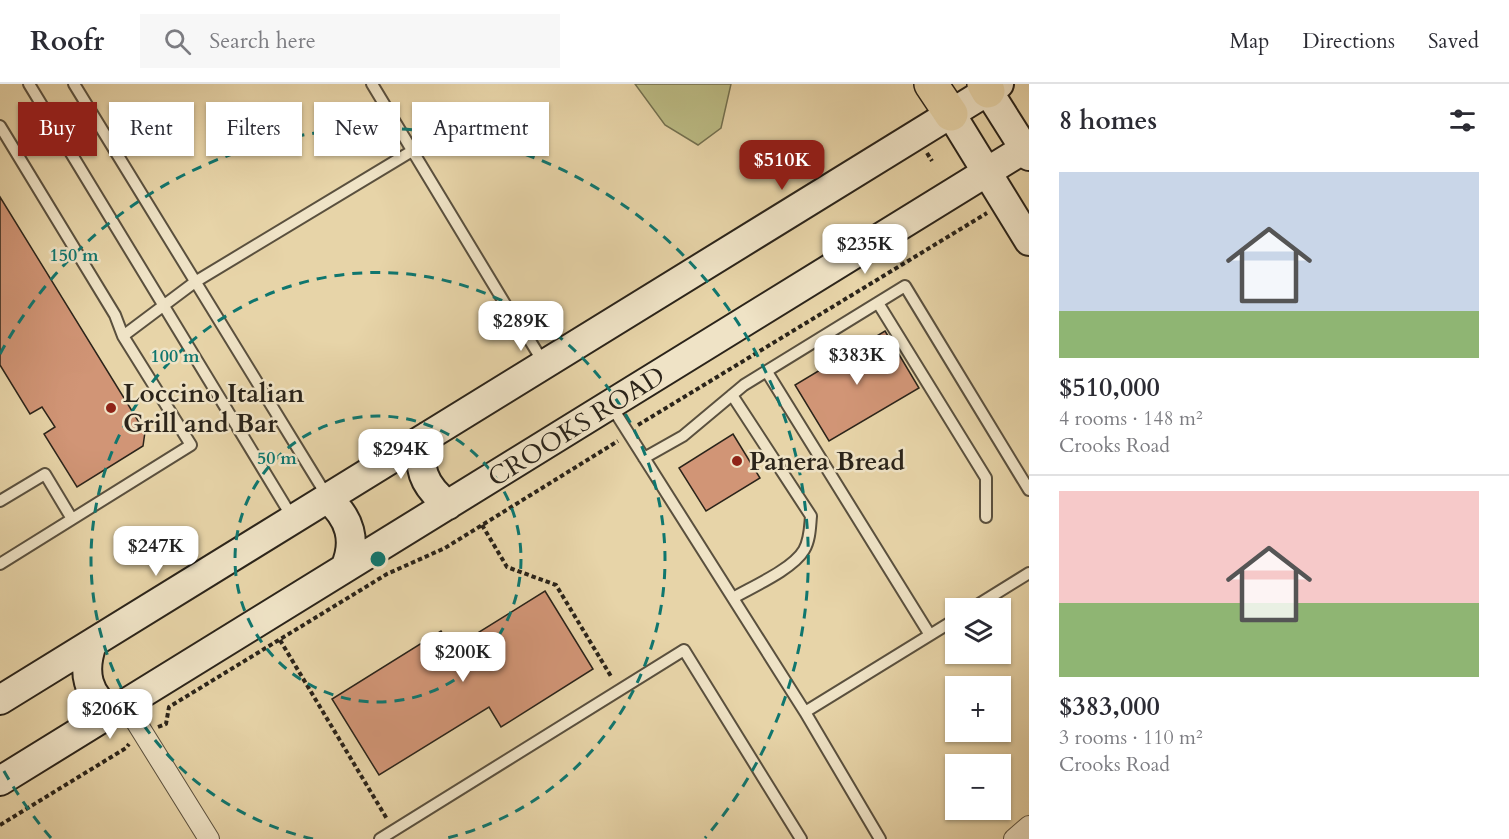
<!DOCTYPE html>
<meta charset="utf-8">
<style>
:root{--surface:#fff;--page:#f7f7f7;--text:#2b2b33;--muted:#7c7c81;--line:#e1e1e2;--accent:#8f2418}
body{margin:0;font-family:Cardo,serif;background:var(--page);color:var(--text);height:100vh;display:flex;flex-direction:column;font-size:22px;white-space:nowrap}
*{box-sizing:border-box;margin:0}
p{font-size:20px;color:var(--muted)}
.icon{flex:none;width:33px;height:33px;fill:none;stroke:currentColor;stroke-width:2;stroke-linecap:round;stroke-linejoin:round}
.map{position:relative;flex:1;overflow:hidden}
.drawer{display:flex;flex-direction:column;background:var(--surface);width:480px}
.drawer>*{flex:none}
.top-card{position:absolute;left:18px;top:18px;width:570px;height:54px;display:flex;gap:12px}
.fabs{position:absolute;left:945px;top:514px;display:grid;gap:12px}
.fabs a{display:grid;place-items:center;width:66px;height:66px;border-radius:0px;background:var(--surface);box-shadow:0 2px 4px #0004;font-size:30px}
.price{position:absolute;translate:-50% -51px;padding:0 14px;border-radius:12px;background:#fff;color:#222;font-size:20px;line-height:39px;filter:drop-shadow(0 2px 3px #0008)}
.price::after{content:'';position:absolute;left:50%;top:36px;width:18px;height:14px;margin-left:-9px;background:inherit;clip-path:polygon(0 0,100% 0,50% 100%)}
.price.on{background:var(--accent);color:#fff}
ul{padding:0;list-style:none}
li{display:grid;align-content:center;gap:12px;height:318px;padding:0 30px}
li+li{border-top:2px solid var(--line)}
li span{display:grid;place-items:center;height:186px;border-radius:0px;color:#555}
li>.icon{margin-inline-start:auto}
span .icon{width:108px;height:108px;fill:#fffc;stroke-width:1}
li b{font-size:26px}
h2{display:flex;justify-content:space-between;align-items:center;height:72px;padding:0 30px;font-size:26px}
.chip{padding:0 21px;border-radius:0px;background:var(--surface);box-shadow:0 2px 4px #0004;font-size:21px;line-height:54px}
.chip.on{background:var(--accent);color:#fff}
header{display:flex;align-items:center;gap:36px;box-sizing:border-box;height:84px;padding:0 30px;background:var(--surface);border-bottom:2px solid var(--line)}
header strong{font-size:28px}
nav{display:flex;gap:33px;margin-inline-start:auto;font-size:21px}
.search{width:420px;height:54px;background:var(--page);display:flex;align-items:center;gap:15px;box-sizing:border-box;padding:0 21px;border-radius:0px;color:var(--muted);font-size:22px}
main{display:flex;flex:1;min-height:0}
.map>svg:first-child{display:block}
</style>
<header>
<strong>Roofr</strong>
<div class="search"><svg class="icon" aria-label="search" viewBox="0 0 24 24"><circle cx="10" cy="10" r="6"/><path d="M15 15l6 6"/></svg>Search here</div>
<nav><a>Map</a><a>Directions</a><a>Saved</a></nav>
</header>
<main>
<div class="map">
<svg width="1029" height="755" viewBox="0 0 1029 755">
<rect width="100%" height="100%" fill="#e7d4a8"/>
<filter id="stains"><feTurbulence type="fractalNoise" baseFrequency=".00333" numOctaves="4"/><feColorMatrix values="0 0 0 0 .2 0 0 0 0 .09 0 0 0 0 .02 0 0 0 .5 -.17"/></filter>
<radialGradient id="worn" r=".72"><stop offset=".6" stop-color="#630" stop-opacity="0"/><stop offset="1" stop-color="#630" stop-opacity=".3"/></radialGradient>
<path fill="#bbbb84" stroke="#73704f" stroke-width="1.5" d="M635 0H731L721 44 698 61 665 41Z"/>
<path fill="#d19576" stroke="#2b241a" stroke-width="1.5" d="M0 113 145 348 143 362 77 403 44 350 55 343 42 323 30 330 0 281Z
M885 247 919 304 829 357 795 301Z
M733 350 760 394 706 427 679 384Z
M545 507 593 585 501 643 489 623 379 691 332 615 441 547 452 565Z"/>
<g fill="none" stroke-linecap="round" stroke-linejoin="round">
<defs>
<path id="lane" d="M29 0 292 433
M74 0 327 412
M372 0 513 233 529 255 543 278
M0 42 115 231 123 252 191 361 0 480
M878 219 986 394V433
M123 252 195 198 412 67
M767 288 930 551
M732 311 811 432C810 443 810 456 804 466 793 485 752 503 733 514
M610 320 805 628 880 755
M644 374 683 352 744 301 905 202 1029 406
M0 417 45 390 72 435
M971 525 1029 489
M805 628 956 535
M380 755 684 566 801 755"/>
<path id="street" d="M125 620 209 755
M1014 755 1029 742"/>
<path id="secondary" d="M988 7 1029 72
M951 30 1029 157
M428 352C414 382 424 402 448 421
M328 415C350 434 357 457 345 484
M92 560C82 588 87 611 112 628
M0 616 999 0
M0 697 1029 62"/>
<path id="highway" d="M931 0 951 30
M984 0 988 7"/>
</defs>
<use href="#lane" stroke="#5a503e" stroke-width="14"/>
<use href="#street" stroke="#5a503e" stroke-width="22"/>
<use href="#secondary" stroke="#2b241a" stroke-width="32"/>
<use href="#highway" stroke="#2b241a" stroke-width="36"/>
<path stroke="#2b241a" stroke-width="4" stroke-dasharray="4.5 3" stroke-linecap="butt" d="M927 69 932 77
M638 341 987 129
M482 441 507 483 556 501 612 594
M280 556 387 735
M158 643 166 640 169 623 387 490 445 464 618 357
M0 741 126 664 129 660"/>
<use href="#lane" stroke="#efe3c6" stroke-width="10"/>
<use href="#street" stroke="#efe3c6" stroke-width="20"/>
<use href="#secondary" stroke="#efe3c6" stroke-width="28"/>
<use href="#highway" stroke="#e7d4a8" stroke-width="33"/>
</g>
<g fill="none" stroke="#0f766e" stroke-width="3" stroke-dasharray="10 8">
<circle cx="378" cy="475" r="143"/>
<path d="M313 755A287 287 0 1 1 443 755"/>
<path d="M51 754A430 430 0 0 1 0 680M0 270A430 430 0 1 1 705 754"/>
</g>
<g fill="#8f2418" stroke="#efe3c6" stroke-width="2">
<circle cx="111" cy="324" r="6"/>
<circle cx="737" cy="377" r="6"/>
</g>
<g text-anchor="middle" stroke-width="5" stroke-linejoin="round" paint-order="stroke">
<g font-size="26" font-weight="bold" fill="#2b241a" stroke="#efe3c6" text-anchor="start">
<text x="123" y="318">Loccino Italian<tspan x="123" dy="30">Grill and Bar</tspan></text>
<text x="749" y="386">Panera Bread</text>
</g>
<g font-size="26" fill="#2b241a" stroke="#efe3c6">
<text transform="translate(576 342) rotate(-32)" y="9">CROOKS ROAD</text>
</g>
</g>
<circle cx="378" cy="475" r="9" fill="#0f766e" stroke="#efe3c6" stroke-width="3"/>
<g font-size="18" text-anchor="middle" font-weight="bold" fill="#0f766e" stroke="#efe3c6" stroke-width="5" stroke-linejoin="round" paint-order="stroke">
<text x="74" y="177">150 m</text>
<text x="175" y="278">100 m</text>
<text x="277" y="380">50 m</text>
</g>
<rect width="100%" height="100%" filter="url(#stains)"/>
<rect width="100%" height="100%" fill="url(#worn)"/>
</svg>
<div class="fabs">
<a><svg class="icon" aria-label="layers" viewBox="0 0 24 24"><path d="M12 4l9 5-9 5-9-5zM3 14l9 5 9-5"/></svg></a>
<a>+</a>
<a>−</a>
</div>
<b class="price on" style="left:782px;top:107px">$510K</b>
<b class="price" style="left:865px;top:191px">$235K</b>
<b class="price" style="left:521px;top:268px">$289K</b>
<b class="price" style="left:857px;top:302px">$383K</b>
<b class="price" style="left:401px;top:396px">$294K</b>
<b class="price" style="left:156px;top:493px">$247K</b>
<b class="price" style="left:463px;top:599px">$200K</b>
<b class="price" style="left:110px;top:656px">$206K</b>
<div class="top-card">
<a class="chip on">Buy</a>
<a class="chip">Rent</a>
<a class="chip">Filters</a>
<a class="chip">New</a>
<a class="chip">Apartment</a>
</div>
</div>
<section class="drawer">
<h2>8 homes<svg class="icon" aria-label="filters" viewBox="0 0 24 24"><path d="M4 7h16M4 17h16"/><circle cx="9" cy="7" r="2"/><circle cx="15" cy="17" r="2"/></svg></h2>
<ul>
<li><span style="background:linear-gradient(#c9d6e8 75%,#8fb573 0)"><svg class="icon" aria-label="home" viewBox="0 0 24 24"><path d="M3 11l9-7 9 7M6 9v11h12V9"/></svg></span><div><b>$510,000</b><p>4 rooms · 148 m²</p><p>Crooks Road</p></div></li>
<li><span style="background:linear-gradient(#f6c9c9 60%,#8fb573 0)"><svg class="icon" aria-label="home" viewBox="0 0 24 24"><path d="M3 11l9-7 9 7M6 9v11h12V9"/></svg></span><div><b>$383,000</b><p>3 rooms · 110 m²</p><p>Crooks Road</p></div></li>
</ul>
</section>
</main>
